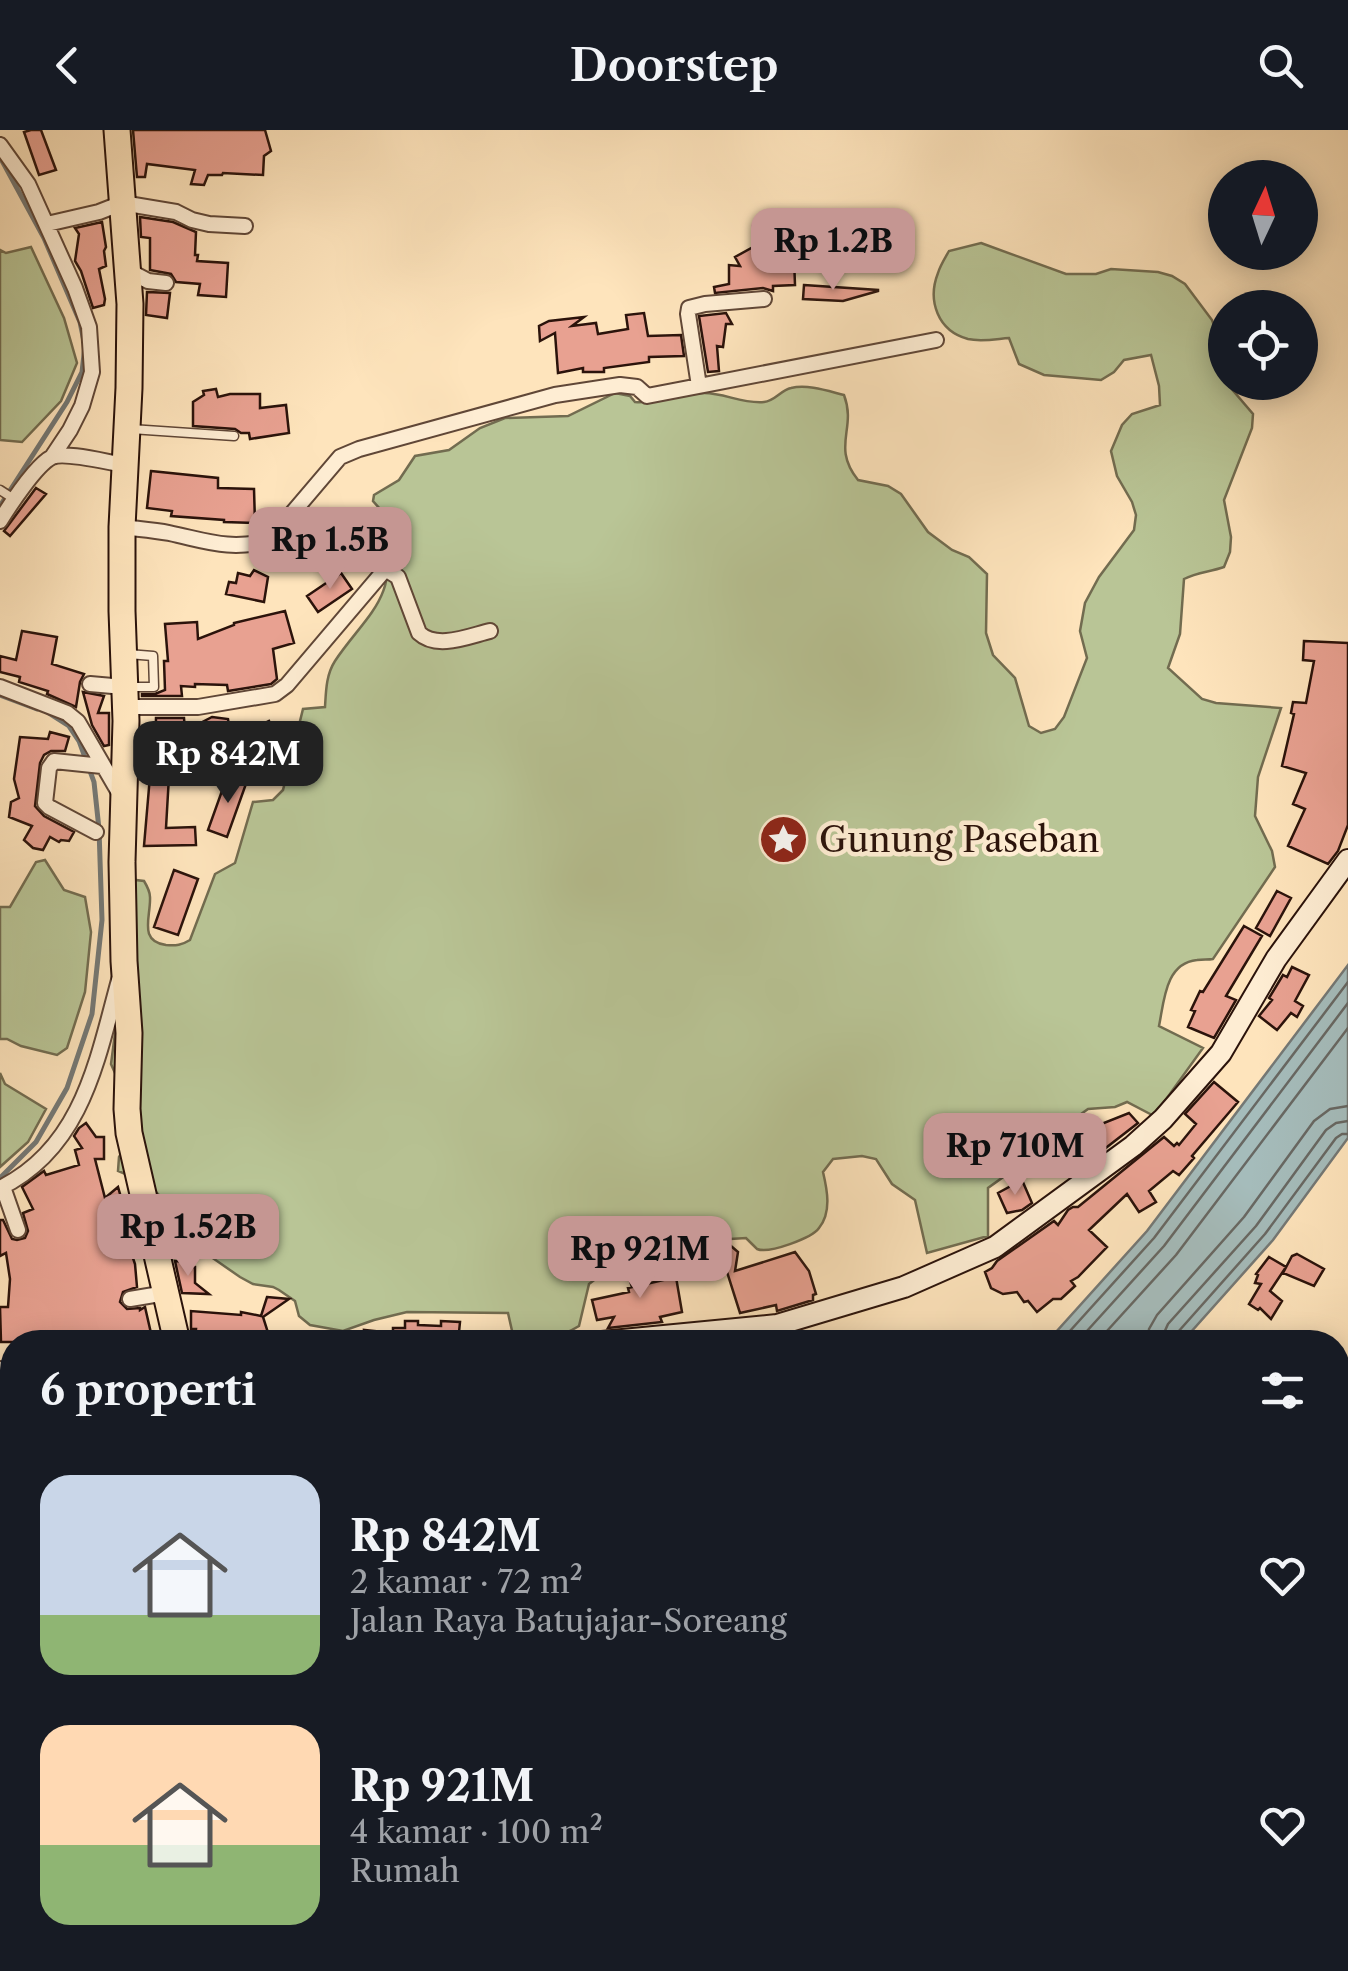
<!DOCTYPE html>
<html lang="id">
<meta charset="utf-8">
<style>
:root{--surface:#171b24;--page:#20242c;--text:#f1f3f6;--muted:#9ea1a6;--accent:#c59692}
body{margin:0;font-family:"Libre Caslon Text",serif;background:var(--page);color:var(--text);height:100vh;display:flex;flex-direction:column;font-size:38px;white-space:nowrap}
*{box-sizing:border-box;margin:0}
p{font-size:32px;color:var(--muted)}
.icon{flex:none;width:55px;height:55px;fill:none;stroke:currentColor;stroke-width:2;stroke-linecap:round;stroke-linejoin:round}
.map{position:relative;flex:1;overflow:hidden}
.panel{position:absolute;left:0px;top:1200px;width:1350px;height:642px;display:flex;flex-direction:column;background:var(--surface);border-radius:40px 40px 0 0;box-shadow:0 5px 25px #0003}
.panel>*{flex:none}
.needle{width:65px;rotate:4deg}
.controls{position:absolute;left:1208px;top:30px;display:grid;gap:20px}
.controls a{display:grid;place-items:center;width:110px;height:110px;border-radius:50%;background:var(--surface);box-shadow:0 5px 25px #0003;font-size:50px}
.price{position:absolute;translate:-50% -85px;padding:0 22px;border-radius:20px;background:var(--accent);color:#111;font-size:32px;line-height:65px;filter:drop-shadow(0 2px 5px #0008)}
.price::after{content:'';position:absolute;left:50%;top:60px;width:30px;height:22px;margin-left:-15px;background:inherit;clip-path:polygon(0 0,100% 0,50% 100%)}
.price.active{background:#222;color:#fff}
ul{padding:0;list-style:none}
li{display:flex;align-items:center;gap:30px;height:250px;padding:0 40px}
li span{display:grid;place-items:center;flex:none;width:280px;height:200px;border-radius:30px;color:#555}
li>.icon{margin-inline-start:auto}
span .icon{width:120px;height:120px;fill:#fffc;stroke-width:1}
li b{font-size:42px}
h2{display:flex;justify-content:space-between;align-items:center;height:120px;padding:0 40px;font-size:42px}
header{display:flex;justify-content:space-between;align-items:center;height:130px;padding:0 40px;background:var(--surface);font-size:45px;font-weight:600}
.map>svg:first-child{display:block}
</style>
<header><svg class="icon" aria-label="back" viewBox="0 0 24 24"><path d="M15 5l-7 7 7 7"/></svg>Doorstep<svg class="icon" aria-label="search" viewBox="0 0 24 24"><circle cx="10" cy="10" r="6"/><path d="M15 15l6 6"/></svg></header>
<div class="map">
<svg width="1348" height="1841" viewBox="0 0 1348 1841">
<rect width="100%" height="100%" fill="#fee4bc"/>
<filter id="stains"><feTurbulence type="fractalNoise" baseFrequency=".002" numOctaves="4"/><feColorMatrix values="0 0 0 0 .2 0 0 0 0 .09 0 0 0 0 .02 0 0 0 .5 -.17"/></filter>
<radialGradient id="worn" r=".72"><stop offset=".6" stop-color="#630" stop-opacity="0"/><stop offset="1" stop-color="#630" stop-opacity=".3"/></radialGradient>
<path fill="#b9c596" stroke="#726c50" stroke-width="2.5" d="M981 113 1066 144H1096L1111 139 1158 142 1172 146 1185 154 1212 190 1223 219 1224 250 1253 284 1252 298 1224 370 1231 407 1230 422 1224 437C1210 442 1197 442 1184 449L1180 504 1168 538 1202 569 1216 573 1281 578 1258 647 1255 686 1272 721 1275 737 1213 829C1208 830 1203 829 1197 830 1165 833 1164 872 1159 896L1203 918 1154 986 1127 972 1115 977 1088 979 1077 987 1038 1022 988 1058V1106L927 1123 915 1070 892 1054 876 1029 862 1026 833 1029 823 1042C827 1059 832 1082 819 1098 812 1108 769 1124 757 1119 756 1118 747 1109 746 1108L730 1109 711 1117 698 1126 652 1135 625 1132 606 1141 589 1154 579 1196C560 1208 534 1213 513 1205L508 1183 407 1182 374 1190 343 1201 310 1195 299 1186 295 1171 279 1160 273 1157 253 1154 240 1147 204 1122 191 1097 147 1053 118 1041 119 1027 127 1015 134 986 111 934 135 750 144 751C147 756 150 761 150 767 151 787 138 811 166 815 176 816 182 815 190 810L215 744 235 733 253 672 273 670 283 660 303 579 325 577C326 561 326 545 335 531 364 487 403 465 381 405L397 391 381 380 373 371 374 365 399 350 415 326 449 320 480 298 505 288 568 286 615 263 630 266 635 272C659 274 680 263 704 263 725 263 742 274 764 272 775 271 781 260 791 258 808 254 828 261 844 265 857 299 831 316 858 350L888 356 901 364 928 402 952 420 969 427 987 444 986 503 993 525 1015 548 1029 596 1041 603 1055 599 1064 587 1087 528 1080 501 1085 473 1099 447 1134 400 1136 385 1132 372 1117 346 1111 321 1122 295 1132 284 1160 275 1159 256 1151 225 1124 230 1114 242 1101 250 1044 245 1019 234 1009 208C996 209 981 212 968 209 938 201 927 171 938 143 940 136 945 128 949 121Z
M31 117 64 188 77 233 61 271 22 312 0 310V120L6 123Z
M45 730 64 760 85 767 91 802 85 862 67 918 57 925 21 916 7 909H0V777H10L36 732Z
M0 943 5 954 46 979 28 1012 0 1037Z"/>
<path fill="#a5bcbb" stroke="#747875" stroke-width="2.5" d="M1348 835V1008L1273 1110 1182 1212H1047L1147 1101Z
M1338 1779 1348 1780V1841H461L444 1830H1338Z"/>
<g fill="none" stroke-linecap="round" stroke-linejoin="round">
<path stroke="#686863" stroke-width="2.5" d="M1060 1212 1154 1108 1348 852
M1077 1212 1164 1116 1348 873
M1097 1212 1176 1125 1348 898
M1148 1212 1149 1199 1157 1185 1244 1087 1314 991 1330 979 1348 976
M1163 1212 1164 1203 1168 1194 1256 1096 1326 1000 1336 993 1348 991
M1176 1212 1178 1202 1265 1104 1336 1008 1342 1004H1348"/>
<path stroke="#747875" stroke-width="5" d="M0 27 44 108 80 192 85 216 82 242 67 272 0 376
M0 565 37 579
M0 1048 36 1012 67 958 92 884 102 790 99 699 94 652 79 611 69 596 47 582"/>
</g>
<path fill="#e8a191" stroke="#2b130b" stroke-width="2.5" d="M31 0H41L56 40 39 45 24 2Z
M133 0H265L271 21 264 26 263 45 223 43 222 45H208L204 55 191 54 195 40 147 34 145 47H137Z
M140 87 173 92 196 102 195 125H198L197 131 228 133 226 167 198 165 200 154 176 152 171 144 150 140V108L141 107Z
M102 92 106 117 104 121 106 136 99 139 105 169 104 175 93 178 81 141 75 131 79 104 75 98Z
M753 96H778V101H794L799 127 794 128 795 155 773 156V161L763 158 715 163 714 157 729 154V135L740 136 735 127 753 117Z
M804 155 878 160V161L843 171 803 169Z
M147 162 170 163 167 188 146 185Z
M644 183 648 206 681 205 684 226 649 227V232L604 238V242H583V238L558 243 555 203 540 211 539 196 549 191 584 187 572 196 596 193 598 204 628 199 626 185Z
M726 183 732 194H726L723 217 717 216 719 241 708 242 699 186Z
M216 259 218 267 230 264H260V278L286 275 289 303 250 309 249 303H241L235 299 193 296V272L204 265 203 261Z
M151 341 218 348V358L254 359 255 393 224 392V390L171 386 172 381 147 378Z
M36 358 46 364 10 406 4 401Z
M254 440 268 447 264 472 226 464 229 452 236 453 238 443 250 446Z
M341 443 352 459 318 482 307 466Z
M285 481 294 513 273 519 277 549 271 554 228 561 227 555 195 554V557L181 556 182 566H142V564H155L165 560 164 531H168L165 494 197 492 198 509 234 495V493Z
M22 501 57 507 52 534 84 544 80 552 76 577 47 564 48 561 19 552 20 547 0 542V526L16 530Z
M1304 511 1348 513V695L1338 721 1328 734 1288 716 1305 679 1293 674 1306 643 1282 636 1294 584 1291 583 1293 572 1306 573 1314 531 1303 530Z
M83 562 104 566 98 583H109V615L104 616 92 595Z
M212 587 228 589 231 610 269 591 280 614 225 642 217 630 211 611 207 608 185 610V646H169L166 698 195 697 196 715 144 716 150 646H143V632H155L156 588H184L185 601Z
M50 602 69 607 65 621H51L44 625 40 633 35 676 44 686 74 702 69 711 61 710 59 712 50 707 43 720 33 718 24 710 32 696 9 687 11 672 19 668 14 649 20 607 48 609Z
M228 644 247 651 227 707 208 700Z
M174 740 198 749 178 805 154 797Z
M1277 761 1291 768 1270 806 1256 798Z
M1244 796 1262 806 1226 866 1236 870 1214 908 1188 897 1195 881 1191 880 1200 861 1203 862Z
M1292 837 1309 845 1295 871 1303 876 1297 887 1291 883 1277 900 1259 886 1272 870 1269 868 1283 845 1287 847Z
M1214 952 1238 972 1192 1026 1194 1028 1179 1045 1173 1041 1149 1061 1156 1072 1139 1082 1127 1064 1089 1100 1107 1117 1078 1147 1071 1151 1075 1156 1061 1169H1053L1037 1182 1028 1171 1024 1172 1017 1162 1003 1164 991 1158 985 1142 992 1138 997 1131 1054 1091 1058 1095 1068 1080 1073 1077H1078L1164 1007 1174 1016 1177 1013 1179 1015 1196 994 1185 984Z
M1129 983 1138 993 1076 1041 1061 1022 1084 1004 1080 997 1090 991 1094 997Z
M86 993 96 1007H104V1029H95L105 1068 118 1057 126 1085 120 1090 135 1134 137 1157 123 1162 120 1172 127 1179 140 1178V1180L145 1177 153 1212 93 1208V1212H1L0 1177H8L10 1149 6 1123 0 1126V1090H3L12 1109 17 1110 25 1108 28 1101 23 1083 33 1079 22 1057 44 1041 46 1045 79 1035 75 1020 82 1018 74 1006 79 998Z
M1022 1050 1032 1073 1022 1080 1007 1083 998 1063Z
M731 1116 738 1122 735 1141 795 1122 809 1141 816 1164 813 1165V1170L777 1181 776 1175 740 1183 721 1123Z
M624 1122 646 1154 676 1147 682 1182 660 1187 662 1192 608 1198 614 1187 597 1190 592 1170 629 1162 628 1158 632 1157 621 1123Z
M1297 1124 1324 1139 1314 1156 1283 1143 1292 1126Z
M1269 1127 1286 1137 1270 1161 1282 1171 1271 1189 1260 1178 1258 1180 1249 1174 1261 1154 1255 1153 1258 1145 1256 1144Z
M175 1131 186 1132 188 1137H195V1153L209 1164 182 1163Z
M267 1167 289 1169 263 1187 271 1212 237 1209V1212H195L196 1199H191V1181L241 1185V1182L261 1186Z
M405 1191H418V1195L441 1196V1191L460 1192 458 1212H365L364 1200 393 1203V1198H405Z
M0 1256 12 1257V1352L0 1351Z"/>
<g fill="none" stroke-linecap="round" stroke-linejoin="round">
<defs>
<path id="lane" d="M131 299 234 306
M0 360 14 369
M128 524 153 526 154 557H128"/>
<path id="street" d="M0 15 28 54 75 158 89 197 92 242 82 276 70 300 52 327
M47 94 99 82 122 73 176 82 192 90 209 94 245 96
M129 141 148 151 166 153
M699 256 936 210
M0 391C10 375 36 335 52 327 65 321 110 333 126 335
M122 397C138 399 154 400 169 403 211 412 227 420 271 411L283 394 340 327 359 319 555 265 620 255 637 257 647 266 699 256 688 184 689 178 705 174 764 169
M271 411 317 407 352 410 367 416 387 440 398 447 419 503C437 520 469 506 490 501
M90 554 124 557
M0 557 67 583 78 592 121 666
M126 577H198L275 564 287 555 383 442 387 440
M96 702 49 677 45 673 49 638 54 631 102 636
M3 1057 18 1100
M0 1058C82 1018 97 931 119 850
M130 1169 166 1163
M0 1239 4 1246 12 1247
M0 1663 12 1674
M0 1721 12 1690
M0 1746 12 1754
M0 1808 12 1772"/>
<path id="secondary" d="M602 1212 777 1195 904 1157 995 1117 1133 1016 1163 989 1221 923 1276 829 1348 730
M80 1841 177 1830"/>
<path id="highway" d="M117 0 130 174 129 258 122 397V481L126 591 122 732 124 831 129 903 127 979 129 1003 177 1212
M253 1830 256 1841"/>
</defs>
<use href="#lane" stroke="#604737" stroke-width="11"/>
<use href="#street" stroke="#604737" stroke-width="18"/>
<use href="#secondary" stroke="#2b130b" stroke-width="24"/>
<use href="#highway" stroke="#2b130b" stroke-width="29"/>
<use href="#lane" stroke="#feedd3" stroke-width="8"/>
<use href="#street" stroke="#feedd3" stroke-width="14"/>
<use href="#secondary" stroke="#feedd3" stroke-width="20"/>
<use href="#highway" stroke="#fee4bc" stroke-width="25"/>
</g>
<defs>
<symbol id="sight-disc" viewBox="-11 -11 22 22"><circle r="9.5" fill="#8f2418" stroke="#feedd3"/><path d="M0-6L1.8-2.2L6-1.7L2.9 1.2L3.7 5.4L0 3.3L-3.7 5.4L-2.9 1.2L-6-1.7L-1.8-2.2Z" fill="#fff"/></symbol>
</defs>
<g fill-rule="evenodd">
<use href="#sight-disc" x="756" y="682" width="55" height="55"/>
</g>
<g text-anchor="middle" stroke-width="9" stroke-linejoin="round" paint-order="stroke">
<g font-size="35" fill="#2b130b" stroke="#feedd3" text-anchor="start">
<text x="819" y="722">Gunung Paseban</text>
</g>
</g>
<rect width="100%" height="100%" filter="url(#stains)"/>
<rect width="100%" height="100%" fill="url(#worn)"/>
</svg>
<div class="controls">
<a><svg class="needle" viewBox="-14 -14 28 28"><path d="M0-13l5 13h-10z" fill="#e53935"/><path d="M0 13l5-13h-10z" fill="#9ea1a6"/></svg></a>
<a><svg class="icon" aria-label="locate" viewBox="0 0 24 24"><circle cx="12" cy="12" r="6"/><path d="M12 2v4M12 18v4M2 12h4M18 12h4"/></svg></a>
</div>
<b class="price" style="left:833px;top:163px">Rp 1.2B</b>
<b class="price" style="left:330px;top:462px">Rp 1.5B</b>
<b class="price active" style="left:228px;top:676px">Rp 842M</b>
<b class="price" style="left:1015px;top:1068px">Rp 710M</b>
<b class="price" style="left:188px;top:1149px">Rp 1.52B</b>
<b class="price" style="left:640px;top:1171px">Rp 921M</b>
<section class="panel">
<h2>6 properti<svg class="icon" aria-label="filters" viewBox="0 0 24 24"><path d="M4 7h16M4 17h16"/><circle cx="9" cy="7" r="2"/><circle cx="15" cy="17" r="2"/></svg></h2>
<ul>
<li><span style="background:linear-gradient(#c9d6e8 70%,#8fb573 0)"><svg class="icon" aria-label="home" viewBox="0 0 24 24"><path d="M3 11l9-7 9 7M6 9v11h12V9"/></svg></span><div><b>Rp 842M</b><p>2 kamar · 72 m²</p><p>Jalan Raya Batujajar-Soreang</p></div><svg class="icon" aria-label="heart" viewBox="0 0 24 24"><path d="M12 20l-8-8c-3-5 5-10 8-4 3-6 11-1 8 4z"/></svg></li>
<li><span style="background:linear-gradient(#ffd9b3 60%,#8fb573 0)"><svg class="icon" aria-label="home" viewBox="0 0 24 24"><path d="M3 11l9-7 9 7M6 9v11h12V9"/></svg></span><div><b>Rp 921M</b><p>4 kamar · 100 m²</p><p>Rumah</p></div><svg class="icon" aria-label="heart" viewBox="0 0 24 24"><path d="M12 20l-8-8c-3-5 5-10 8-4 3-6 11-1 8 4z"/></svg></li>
</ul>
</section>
</div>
